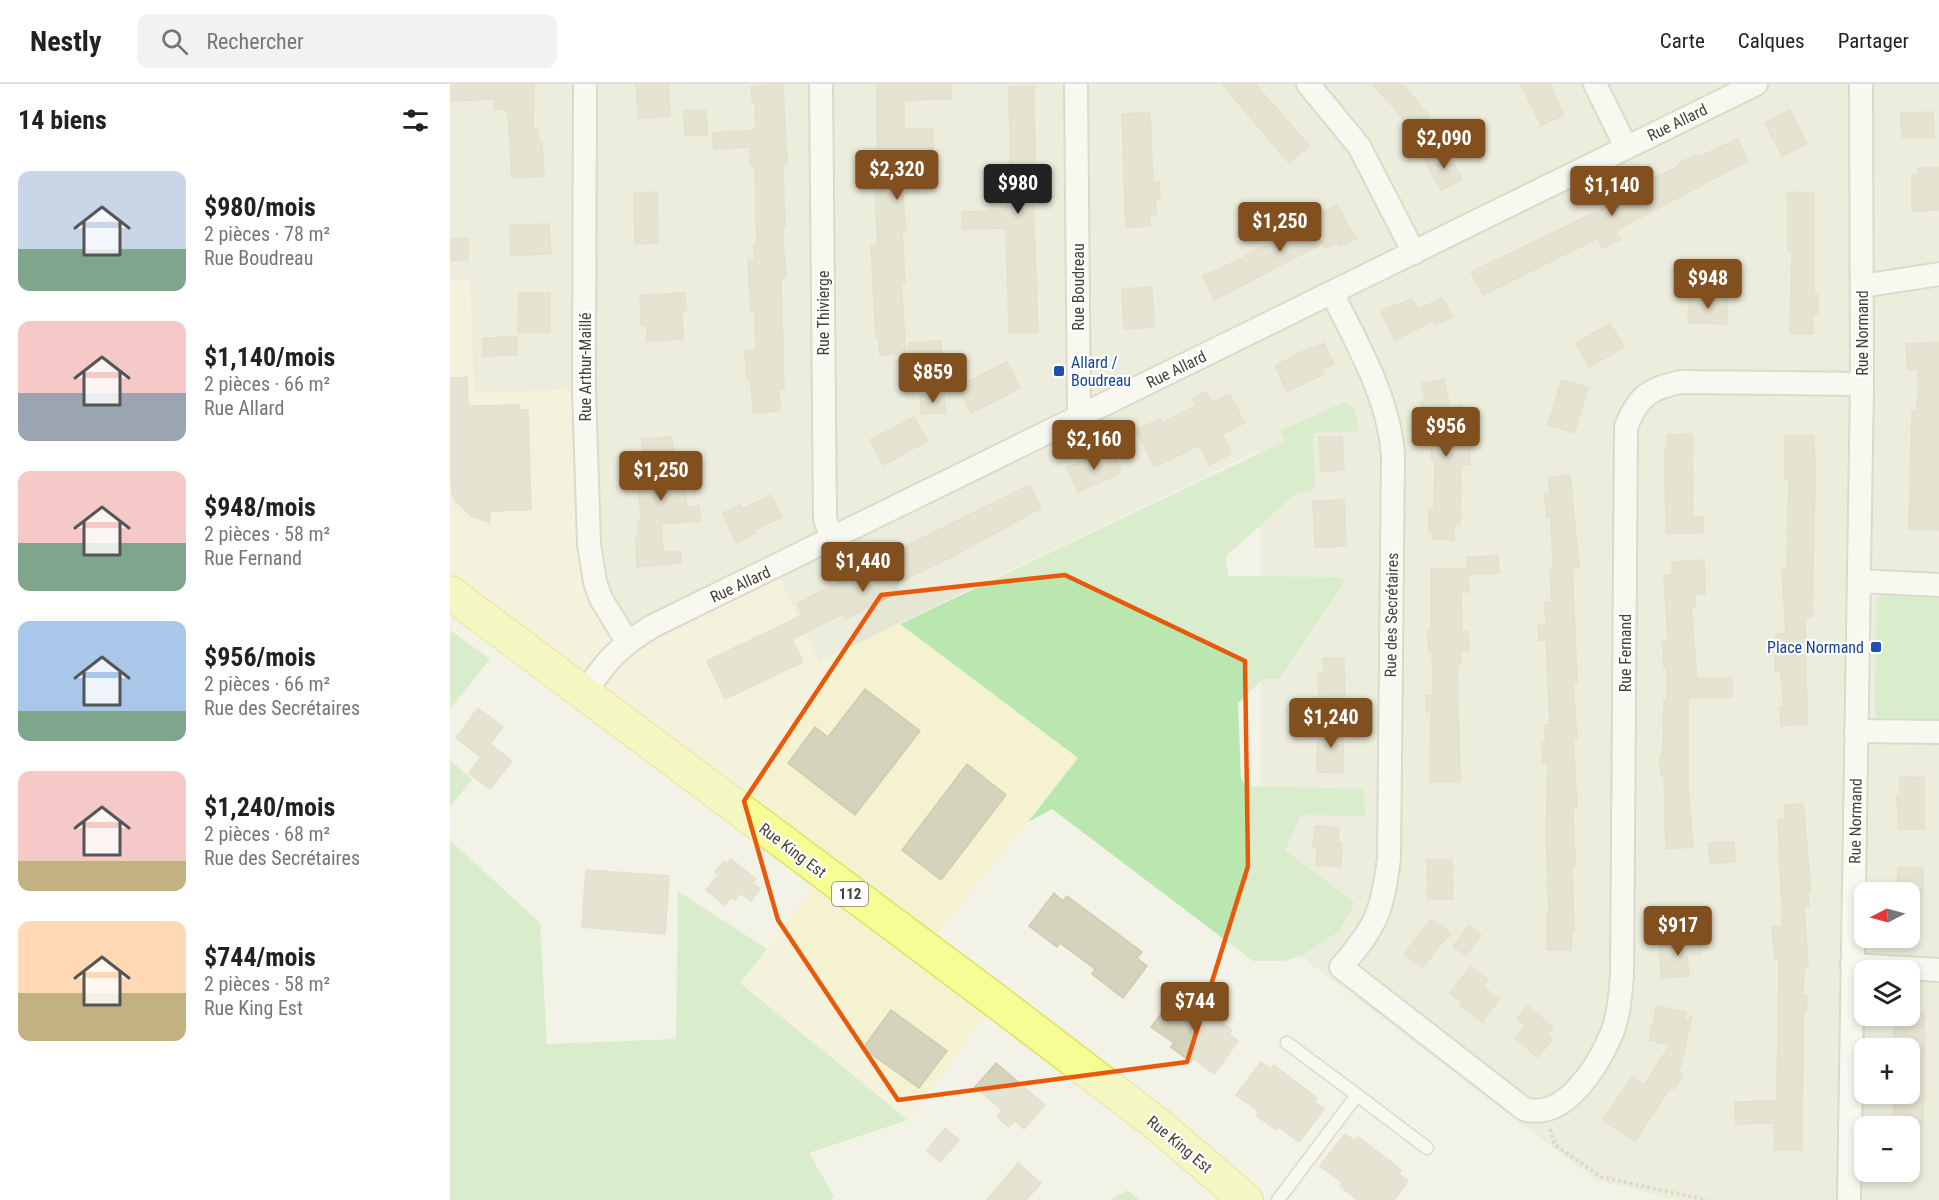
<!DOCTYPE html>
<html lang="fr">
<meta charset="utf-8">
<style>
:root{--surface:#fff;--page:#f2f2f2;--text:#222;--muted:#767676;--line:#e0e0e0;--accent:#824f1e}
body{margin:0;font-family:"Roboto Condensed",sans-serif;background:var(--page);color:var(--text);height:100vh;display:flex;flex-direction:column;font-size:22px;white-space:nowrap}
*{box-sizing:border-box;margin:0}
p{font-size:20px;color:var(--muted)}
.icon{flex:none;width:33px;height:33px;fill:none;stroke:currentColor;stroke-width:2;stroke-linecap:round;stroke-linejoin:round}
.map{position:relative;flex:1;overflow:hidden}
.details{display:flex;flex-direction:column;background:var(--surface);width:450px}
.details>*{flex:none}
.needle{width:39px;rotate:264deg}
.buttons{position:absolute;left:1404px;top:798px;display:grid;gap:12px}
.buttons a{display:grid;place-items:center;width:66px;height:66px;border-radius:12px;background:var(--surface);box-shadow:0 3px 9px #0003;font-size:30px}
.price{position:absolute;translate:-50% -51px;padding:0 14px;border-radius:6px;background:var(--accent);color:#fff;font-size:20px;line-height:39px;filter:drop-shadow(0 2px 3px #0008)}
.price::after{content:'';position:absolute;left:50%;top:36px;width:18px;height:14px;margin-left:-9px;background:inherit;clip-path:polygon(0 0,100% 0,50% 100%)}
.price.current{background:#222;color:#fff}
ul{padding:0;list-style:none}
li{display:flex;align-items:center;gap:18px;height:150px;padding:0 18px}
li span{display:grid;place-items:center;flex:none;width:168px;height:120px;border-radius:12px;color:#555}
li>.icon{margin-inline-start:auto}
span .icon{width:72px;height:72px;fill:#fffc;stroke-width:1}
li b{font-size:26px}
h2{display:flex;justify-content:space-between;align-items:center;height:72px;padding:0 18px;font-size:26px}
header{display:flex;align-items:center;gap:36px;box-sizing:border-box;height:84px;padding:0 30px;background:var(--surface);border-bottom:2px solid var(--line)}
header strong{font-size:28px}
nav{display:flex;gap:33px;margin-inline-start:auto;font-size:21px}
.search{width:420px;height:54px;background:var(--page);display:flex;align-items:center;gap:15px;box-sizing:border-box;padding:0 21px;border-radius:12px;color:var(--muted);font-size:22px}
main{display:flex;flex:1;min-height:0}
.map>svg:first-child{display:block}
</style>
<header>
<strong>Nestly</strong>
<div class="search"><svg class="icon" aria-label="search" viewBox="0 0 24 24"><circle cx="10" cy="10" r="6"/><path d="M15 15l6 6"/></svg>Rechercher</div>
<nav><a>Carte</a><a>Calques</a><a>Partager</a></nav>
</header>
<main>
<section class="details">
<h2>14 biens<svg class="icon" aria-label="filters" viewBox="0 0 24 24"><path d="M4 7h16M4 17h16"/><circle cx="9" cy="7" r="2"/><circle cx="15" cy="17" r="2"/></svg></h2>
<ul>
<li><span style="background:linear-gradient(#c9d6e8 65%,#7fa58c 0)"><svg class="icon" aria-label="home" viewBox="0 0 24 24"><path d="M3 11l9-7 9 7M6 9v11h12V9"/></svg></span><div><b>$980/mois</b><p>2 pièces · 78 m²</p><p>Rue Boudreau</p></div></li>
<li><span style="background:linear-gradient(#f6c9c9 60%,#9aa5b1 0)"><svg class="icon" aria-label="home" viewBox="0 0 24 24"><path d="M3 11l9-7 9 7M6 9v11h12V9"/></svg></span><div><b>$1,140/mois</b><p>2 pièces · 66 m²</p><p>Rue Allard</p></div></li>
<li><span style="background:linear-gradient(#f6c9c9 60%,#7fa58c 0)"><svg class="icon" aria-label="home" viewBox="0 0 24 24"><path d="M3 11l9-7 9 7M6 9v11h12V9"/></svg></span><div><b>$948/mois</b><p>2 pièces · 58 m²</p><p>Rue Fernand</p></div></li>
<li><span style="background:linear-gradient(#a9c7e8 75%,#7fa58c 0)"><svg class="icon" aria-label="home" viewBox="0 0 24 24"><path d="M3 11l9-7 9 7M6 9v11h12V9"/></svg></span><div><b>$956/mois</b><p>2 pièces · 66 m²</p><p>Rue des Secrétaires</p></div></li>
<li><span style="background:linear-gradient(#f6c9c9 75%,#c2b280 0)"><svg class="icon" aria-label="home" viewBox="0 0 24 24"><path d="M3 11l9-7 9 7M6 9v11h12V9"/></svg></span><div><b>$1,240/mois</b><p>2 pièces · 68 m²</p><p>Rue des Secrétaires</p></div></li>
<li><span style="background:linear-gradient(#ffd9b3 60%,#c2b280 0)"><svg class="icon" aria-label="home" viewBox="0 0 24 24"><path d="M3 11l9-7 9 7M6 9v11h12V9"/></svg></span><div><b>$744/mois</b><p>2 pièces · 58 m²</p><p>Rue King Est</p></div></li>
</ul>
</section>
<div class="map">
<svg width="1489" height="1116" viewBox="0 0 1489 1116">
<rect width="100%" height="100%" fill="#f2f3e6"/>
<path fill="#e6e6d4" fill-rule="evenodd" d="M0 0H1489V1116H1227L1147 1097 811 842 810 366 369 578 177 557 24 309 20 196 0 197ZM1414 808H1460V854H1414ZM1414 886H1460V932H1414ZM1414 964H1460V1010H1414ZM1414 1042H1460V1088H1414Z"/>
<path fill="#f5f2d1" d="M20 196 24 309 134 305 139 460 177 557 325 484 369 578 450 540 629 674 475 865 546 917 458 1036 290 899 373 791 0 509V197Z"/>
<path fill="#bae7af" d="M894 318 904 323 909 347 863 349 864 406 845 410 775 473 779 492 888 493 895 497 829 595H813L788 619 791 694 796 702 914 705 915 732 851 731 835 766 905 819 888 848 853 871 835 877H803L602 725 578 738 628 674 450 540 835 357 830 347Z
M1432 509 1489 510V639L1429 635 1425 631 1426 517Z
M0 546 40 575 0 625Z
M0 676 22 695 0 723Z
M0 756 90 839 97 960 226 955 228 807 317 865 290 899 458 1036 359 1069 384 1112 381 1116H0Z
M678 1106 689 1116H660Z"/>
<path fill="#d4d3bb" stroke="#cfcdaf" stroke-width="1.5" d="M0 0H84L83 47 88 46 89 58H92L94 92 62 94 58 26 45 25V15L0 17Z
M186 0H218L220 32 189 34Z
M333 0 337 80H333L335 144H332L336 193 331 194 334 305H329L330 327 303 329 301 295H297L295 267 306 266 305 227H301L298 176H305L304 162H307L305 81H301L300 63 264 65 263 49 306 46 305 18 302 17 301 3Z
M427 0H501V15L454 16V45H483V83H474L476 109 453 110 455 146H452L455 198H451L456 269 430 271 428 253H426L421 162 428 161 425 106H428Z
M772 0H805L859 62 839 79Z
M923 0H952L979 32 963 46Z
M1071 0H1100L1114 31 1091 41Z
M584 2 585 90H582L588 248 559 249 556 144 512 145V128L553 127 552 123H557V110H561L559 3Z
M256 26 257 51 235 52 234 27Z
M1340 26 1357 60 1332 72 1315 39Z
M1483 28 1484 53 1452 54 1451 29Z
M700 29 703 99 709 98 710 114H705L706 130 700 131V142L676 143 672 30Z
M1288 55 1298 77 1166 146 1170 156 1152 164 1148 154 1033 211 1021 188 1165 119 1163 115 1229 82 1228 80 1245 71 1247 74Z
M996 65 1012 95 991 106 975 76Z
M1469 84H1489V126L1462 127V91H1468Z
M207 108 208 159 185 160 184 109Z
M1338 108 1364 109V211H1368V230H1363V250L1340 249 1342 167H1338Z
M887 121 906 155 890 162 888 158 875 164 873 159 764 216 753 192 796 173 795 171 871 138 868 131Z
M99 140 101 170 61 171 60 141Z
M18 154V176H0V155Z
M702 203 704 243 674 245 672 205Z
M69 209H100V248H68Z
M235 209 236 226 232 227 233 255 197 257V241H191L190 211Z
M1239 211 1277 212V240L1238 239Z
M992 214 1002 233 986 241 983 237 945 256 931 227 962 215 968 226Z
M1160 240 1174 263 1139 283 1126 259Z
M67 253V271L33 272V254Z
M491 257 492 278 460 280 459 259Z
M1489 258V446L1459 445 1462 327H1467L1469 285 1458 286 1456 260Z
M874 259 884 280 872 286 874 290 837 308 825 282 861 263 862 265Z
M557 278 570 304 521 329 508 303Z
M17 293 18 322 69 321V326H78L81 426 40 427V439L20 431 6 417 2 409 0 384V294Z
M994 295 1000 324 1011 321 1020 365V381H1011L1010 440H1004V456L983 455V450L979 449V426H984L985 376H981L982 351 971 318 975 317 972 299Z
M1112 296 1138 303 1124 349 1098 341Z
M756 308 762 319 780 310 794 339 772 350 781 370 759 381 750 361 704 383 687 346 710 335 712 339 746 322 742 315Z
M494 309 495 329 471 330 470 311Z
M464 333 477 357 433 381 420 356Z
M1242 350 1243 433H1253V449H1216L1215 364H1217V351Z
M1335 352H1364L1365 394 1362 533H1355L1357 640 1331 642 1330 623H1334L1331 587H1325L1326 550H1336L1332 486H1337L1339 394H1335Z
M222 353 224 382 233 381 237 423 249 422 250 437 211 440 213 468H231V479L187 483 186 452 189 451 188 436H191L187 387 195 386 192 355Z
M869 353H892L894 386 871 387Z
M660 366 671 385 667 386 669 390 628 408 617 384Z
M1120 391 1129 484H1123V502L1127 599H1123L1127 654H1123L1127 724H1123L1125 781H1122L1124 846H1122L1121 866H1097V828H1099L1096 751 1098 680H1093L1092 658H1096L1095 641H1100L1096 556 1089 557 1088 541 1096 540 1095 518H1102L1100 486H1103L1101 432 1097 433 1094 410H1100L1099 394Z
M580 401 591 424 503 472 445 500 449 508 396 535 393 530 342 555 353 578 275 615 257 577 353 531 347 520 448 466Z
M321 411 332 433 305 446 306 449 286 459 273 429 290 421 292 425Z
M894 416 896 462 865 463 863 417Z
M1048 472 1049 489 1018 490 1019 508H1011L1012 548 1018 547 1019 566 1010 567 1011 580H1007L1010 698H980L981 628H976V611H983L982 567H979L978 547H981V485H1017V473Z
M1254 476 1255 510H1245V523H1241L1247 595 1282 594V613L1238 614V707L1243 763 1216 765 1214 692H1211L1210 676 1213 666 1214 616H1217V584H1214L1213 558H1218L1214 491H1222V478Z
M873 574H894L895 612 869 613 868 590 874 589Z
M415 605 470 647 405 731 338 679 365 643 378 653Z
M28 624 53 643 40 660 62 677 40 705 19 689 31 673 6 654Z
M868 642H894L893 689 867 688Z
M517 680 556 711 491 796 452 766Z
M1450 693 1474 694V745H1449L1447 711H1450Z
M1353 720 1361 807H1358L1359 822H1354L1358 882H1354L1353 911H1357L1356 926H1353L1352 1066H1325L1324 1039 1286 1040 1285 1018 1327 1017 1329 875H1325L1322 843 1333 842 1328 736H1335L1334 721Z
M865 742 889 744 888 759H892L891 783 866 781 868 764 863 763Z
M1284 758 1285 778 1260 779 1259 759Z
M281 775 306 795 302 799 310 805 301 817 291 809 285 816 281 813 275 821 256 806 268 791 265 788 274 777 277 780Z
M977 776H1002L1003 815H978Z
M1448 784H1473V808H1447Z
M136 786 219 792 215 850 132 843Z
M604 809 613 817 617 812 692 868 687 874 697 882 673 914 642 890 645 885 610 859 607 863 579 842Z
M982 835 1000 849 972 884 954 870Z
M1019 842 1031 851 1016 871 1003 862Z
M1250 855 1251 870 1237 871 1239 892 1211 894 1210 862H1217L1216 856Z
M1021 882 1038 896 1033 903 1049 915 1032 938 1010 921 1012 918 1000 909Z
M726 910 735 917 738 913 782 946 779 950 788 957 764 990 743 974 741 978 721 963 724 959 701 943Z
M1078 922 1103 944 1097 951 1102 956 1088 973 1065 954 1076 942 1067 935Z
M1207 922 1236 928 1234 939 1242 932 1229 988 1233 991 1224 1005 1221 1003 1185 1057 1153 1036 1182 993 1194 1001 1220 961 1199 956Z
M441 926 497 967 469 1004 413 964Z
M1460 929 1474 930V1016H1460V964H1445V932Z
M811 978 821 985 824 981 867 1014 864 1018 874 1025 849 1058 829 1043 826 1046 806 1031 809 1027 786 1011Z
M546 979 595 1021 574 1045 565 1037 559 1043 547 1033 552 1026 525 1003Z
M1444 1017 1473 1018V1042H1443Z
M495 1044 509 1056 490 1078 477 1067Z
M895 1050 905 1057 908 1053 951 1086 948 1090 958 1097 944 1116H908L890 1102 893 1099 870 1082Z
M568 1079 591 1099 576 1116H537Z"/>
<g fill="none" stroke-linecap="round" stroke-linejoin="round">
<defs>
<path id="service" d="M907 1011 977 1064
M828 1116 907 1011 837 959"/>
<path id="minor" d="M135 0 134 305 139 460 145 498 151 515 177 557
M371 0 375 435 383 456
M626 0 629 334
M858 0 909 62 964 169
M1145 0 1176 63
M1412 202 1489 190
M882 209C907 260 939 313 943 371L939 774C932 829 927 841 891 883L1074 1025C1114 1037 1147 984 1161 951 1169 933 1170 912 1172 892L1176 343C1188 312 1200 304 1231 298L1412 300
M1409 497 1489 501
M134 610C155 578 169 562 203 542L1306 0
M1406 647 1489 648
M1402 881 1489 886
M1399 1116 1412 300 1411 0"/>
<path id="primary" d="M0 509 546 917 706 1039 796 1116"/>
</defs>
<use href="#service" stroke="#bebea8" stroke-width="15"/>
<use href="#minor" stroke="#bebea8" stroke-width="26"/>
<use href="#primary" stroke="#dce264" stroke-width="36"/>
<path stroke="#bfbf9a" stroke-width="4" stroke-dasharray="3 3" stroke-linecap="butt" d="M1100 1045 1105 1061 1151 1093 1257 1116"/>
<use href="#service" stroke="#fff" stroke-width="12"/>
<use href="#minor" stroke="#fff" stroke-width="22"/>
<use href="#primary" stroke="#f7fd95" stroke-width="33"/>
</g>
<path d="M0 0H1489V1116H0ZM615 491 795 577 798 782 737 978 448 1016 328 836 294 717 431 511Z" fill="#f2f3e6" fill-opacity=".55" fill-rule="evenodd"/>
<path fill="none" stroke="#e8590c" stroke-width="4.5" stroke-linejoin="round" d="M615 491 795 577 798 782 737 978 448 1016 328 836 294 717 431 511Z"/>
<g fill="#1a4fb4" stroke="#fff" stroke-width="2">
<rect x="603" y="281" width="12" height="12" rx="3"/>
<rect x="1420" y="557" width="12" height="12" rx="3"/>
</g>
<g text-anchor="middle" stroke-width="4.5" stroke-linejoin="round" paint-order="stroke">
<rect fill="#fff" stroke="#7d7c72" stroke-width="1.5" x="382" y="798" width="36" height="24" rx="4.5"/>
<g font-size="15" font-weight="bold" fill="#454435">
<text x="400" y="815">112</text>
</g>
<g font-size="16" fill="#454435" stroke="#fff">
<text transform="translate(1227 38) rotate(-26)" y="6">Rue Allard</text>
<text transform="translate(628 203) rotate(-90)" y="6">Rue Boudreau</text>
<text transform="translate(373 229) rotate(-90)" y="6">Rue Thivierge</text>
<text transform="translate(1412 249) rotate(-90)" y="6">Rue Normand</text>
<text transform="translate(135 283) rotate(-90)" y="6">Rue Arthur-Maillé</text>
<text transform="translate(726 285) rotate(-26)" y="6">Rue Allard</text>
<text transform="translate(290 500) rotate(-25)" y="6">Rue Allard</text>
<text transform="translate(941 531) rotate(-89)" y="6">Rue des Secrétaires</text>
<text transform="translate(1175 569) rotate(-90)" y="6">Rue Fernand</text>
<text transform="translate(1405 737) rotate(-89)" y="6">Rue Normand</text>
<text transform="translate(343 766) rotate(37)" y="6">Rue King Est</text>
<text transform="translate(730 1060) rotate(40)" y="6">Rue King Est</text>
</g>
<g font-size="16" fill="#164399" stroke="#fff" text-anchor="start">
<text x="621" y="284">Allard /<tspan x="621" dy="18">Boudreau</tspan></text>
<text x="1414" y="569" text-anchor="end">Place Normand</text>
</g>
</g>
</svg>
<div class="buttons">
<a><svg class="needle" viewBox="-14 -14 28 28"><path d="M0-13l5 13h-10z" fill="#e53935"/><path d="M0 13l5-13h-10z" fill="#767676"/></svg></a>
<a><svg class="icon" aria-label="layers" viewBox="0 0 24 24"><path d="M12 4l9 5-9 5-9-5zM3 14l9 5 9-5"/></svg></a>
<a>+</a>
<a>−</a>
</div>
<b class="price" style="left:994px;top:86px">$2,090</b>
<b class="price" style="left:447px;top:117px">$2,320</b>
<b class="price current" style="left:568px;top:131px">$980</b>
<b class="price" style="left:1162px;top:133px">$1,140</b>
<b class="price" style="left:830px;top:169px">$1,250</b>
<b class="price" style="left:1258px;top:226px">$948</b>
<b class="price" style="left:483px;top:320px">$859</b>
<b class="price" style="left:996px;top:374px">$956</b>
<b class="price" style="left:644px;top:387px">$2,160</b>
<b class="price" style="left:211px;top:418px">$1,250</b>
<b class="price" style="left:413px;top:509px">$1,440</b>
<b class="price" style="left:881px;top:665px">$1,240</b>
<b class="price" style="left:1228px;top:873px">$917</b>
<b class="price" style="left:745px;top:949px">$744</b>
</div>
</main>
